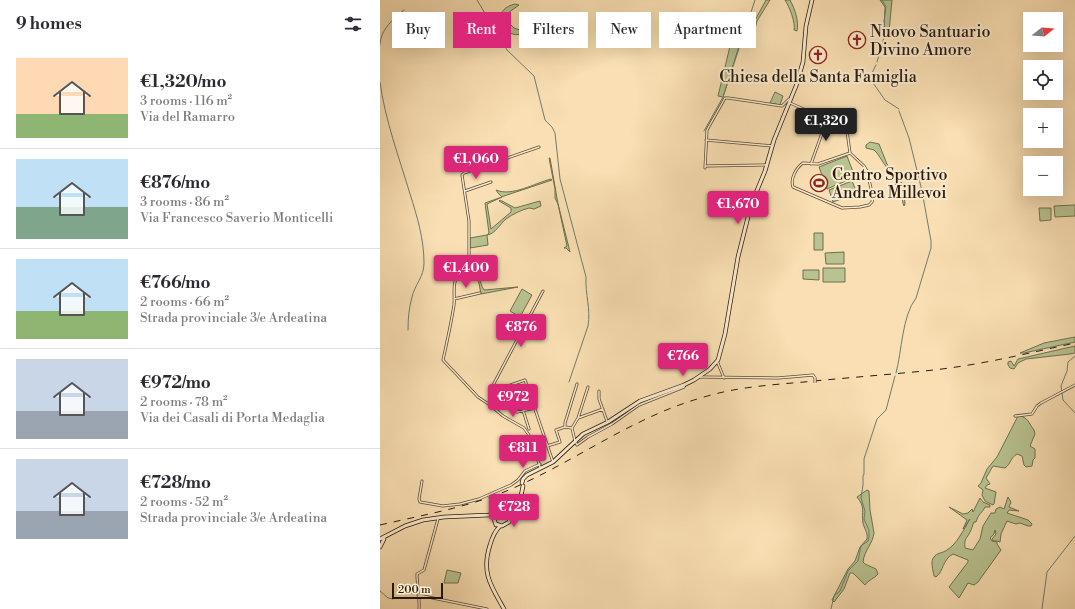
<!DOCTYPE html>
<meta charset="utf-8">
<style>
:root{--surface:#fff;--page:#f7f7f7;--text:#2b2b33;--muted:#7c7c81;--line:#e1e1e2;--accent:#db2777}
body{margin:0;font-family:"Libre Bodoni",serif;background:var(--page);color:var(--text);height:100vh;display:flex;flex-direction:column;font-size:15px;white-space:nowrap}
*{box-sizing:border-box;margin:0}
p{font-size:13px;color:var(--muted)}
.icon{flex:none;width:22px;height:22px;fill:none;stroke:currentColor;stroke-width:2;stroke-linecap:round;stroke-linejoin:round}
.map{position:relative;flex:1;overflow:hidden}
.drawer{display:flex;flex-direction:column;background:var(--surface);width:380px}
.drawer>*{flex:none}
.banner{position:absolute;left:12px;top:12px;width:380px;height:36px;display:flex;gap:8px}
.needle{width:26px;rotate:73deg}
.buttons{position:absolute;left:643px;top:12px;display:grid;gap:8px}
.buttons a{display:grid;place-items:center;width:40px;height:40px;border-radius:0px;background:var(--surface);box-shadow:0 4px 16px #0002;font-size:20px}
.scale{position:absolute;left:12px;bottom:10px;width:51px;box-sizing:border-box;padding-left:4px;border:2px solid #261b0d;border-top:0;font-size:11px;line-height:14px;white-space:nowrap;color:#261b0d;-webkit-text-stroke:3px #fbeace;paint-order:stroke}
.price{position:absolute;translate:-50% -34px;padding:0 9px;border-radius:4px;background:var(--accent);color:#fff;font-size:13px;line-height:26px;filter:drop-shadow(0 1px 2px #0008)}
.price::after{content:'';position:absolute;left:50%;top:24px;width:12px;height:9px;margin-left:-6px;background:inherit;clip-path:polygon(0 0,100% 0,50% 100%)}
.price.selected{background:#222;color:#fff}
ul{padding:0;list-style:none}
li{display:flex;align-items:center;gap:12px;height:100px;padding:0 16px}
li+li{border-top:1px solid var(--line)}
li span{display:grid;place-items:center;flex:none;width:112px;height:80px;border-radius:0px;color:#555}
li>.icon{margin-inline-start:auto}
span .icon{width:48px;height:48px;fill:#fffc;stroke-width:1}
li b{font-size:17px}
h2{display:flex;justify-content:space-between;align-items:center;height:48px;padding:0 16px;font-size:17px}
.pill{padding:0 14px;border-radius:0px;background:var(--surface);box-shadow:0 4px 16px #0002;font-size:14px;line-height:36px}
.pill.selected{background:var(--accent);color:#fff}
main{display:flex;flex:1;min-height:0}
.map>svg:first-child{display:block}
</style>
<main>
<section class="drawer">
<h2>9 homes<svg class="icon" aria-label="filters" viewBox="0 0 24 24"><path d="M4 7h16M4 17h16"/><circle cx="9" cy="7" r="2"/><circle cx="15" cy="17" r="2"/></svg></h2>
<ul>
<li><span style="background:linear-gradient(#ffd9b3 70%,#8fb573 0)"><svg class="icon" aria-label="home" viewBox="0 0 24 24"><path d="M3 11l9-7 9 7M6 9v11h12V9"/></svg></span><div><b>€1,320/mo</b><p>3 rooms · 116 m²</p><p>Via del Ramarro</p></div></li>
<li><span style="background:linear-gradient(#bfe0f5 60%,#7fa58c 0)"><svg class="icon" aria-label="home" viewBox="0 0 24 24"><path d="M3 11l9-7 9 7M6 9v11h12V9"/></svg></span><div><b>€876/mo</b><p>3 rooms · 86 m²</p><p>Via Francesco Saverio Monticelli</p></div></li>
<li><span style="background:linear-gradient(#bfe0f5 65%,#8fb573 0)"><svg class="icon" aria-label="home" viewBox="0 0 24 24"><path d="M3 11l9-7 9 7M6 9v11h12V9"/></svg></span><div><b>€766/mo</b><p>2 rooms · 66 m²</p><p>Strada provinciale 3/e Ardeatina</p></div></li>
<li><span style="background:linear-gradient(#c9d6e8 65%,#9aa5b1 0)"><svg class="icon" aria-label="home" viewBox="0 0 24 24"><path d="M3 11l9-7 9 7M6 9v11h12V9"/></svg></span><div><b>€972/mo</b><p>2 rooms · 78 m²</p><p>Via dei Casali di Porta Medaglia</p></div></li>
<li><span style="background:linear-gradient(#c9d6e8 65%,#9aa5b1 0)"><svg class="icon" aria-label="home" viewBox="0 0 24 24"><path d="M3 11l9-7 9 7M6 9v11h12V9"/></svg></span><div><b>€728/mo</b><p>2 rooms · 52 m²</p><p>Strada provinciale 3/e Ardeatina</p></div></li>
</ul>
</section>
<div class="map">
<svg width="695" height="609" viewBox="0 0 695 609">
<rect width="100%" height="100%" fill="#f9dfb3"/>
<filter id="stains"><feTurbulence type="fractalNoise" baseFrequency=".005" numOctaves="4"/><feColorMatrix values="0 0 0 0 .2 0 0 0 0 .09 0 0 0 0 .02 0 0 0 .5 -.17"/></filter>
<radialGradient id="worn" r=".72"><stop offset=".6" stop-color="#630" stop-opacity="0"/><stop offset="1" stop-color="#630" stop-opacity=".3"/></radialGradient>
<path fill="#b8c391" stroke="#6f6f4f" d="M386 0H390L377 21 373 37 372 38 370 36 373 24Z
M405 0H410C415 9 419 21 417 31L414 30C416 23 409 6 405 0Z
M500 0H512L509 32H504L505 7Z
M135 4 139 5 128 13 126 20 134 28 143 31V33C126 42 106 11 135 4Z
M351 42 360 43 343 97 338 96Z
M395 92 403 96 400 105 390 103Z
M490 142 499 144 507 164 519 178 523 185 525 204 524 206 523 203 519 185 516 179 507 168 497 153 494 150 486 148V145Z
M467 156 475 177 447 189 439 167Z
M169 158H170L178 204 190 252 186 248H184L187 246 178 204 175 198V189Z
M171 179 172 180 124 196 107 204 111 229 131 212V208L119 201 120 200 135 208 160 201 161 206 154 209 149 208C141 210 133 214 126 219 120 224 115 234 107 235L108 245 90 248V238L107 235 109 233 105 203 122 197 118 193 116 190C132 197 155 183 171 179Z
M472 181 477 193 453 202 449 190Z
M695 205V216L675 217 674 206Z
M659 208H671V220L660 221Z
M434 233H443V250H434Z
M464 252V264H446L445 253Z
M443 268H465V282H443Z
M423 270H439V280L423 279Z
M97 273C101 278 100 285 104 290L138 287 101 294Z
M142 289 152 295 140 317 130 311Z
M695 337V342L644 353H640L664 343Z
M695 346V353L690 354 646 359 638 363 634 369 630 368 628 365V362L631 361 634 366 638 359Z
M638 416C648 416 649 424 654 430L655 434 650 446 655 449V458L653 460 652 466 646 467 644 465 642 456 637 454C630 458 631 464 625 468L613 466 606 478 610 484 607 485 605 488 616 492 614 504 613 505 605 501 602 495 603 490 598 486 601 483 607 469 617 457Z
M487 490 489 491 490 510 494 533C493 543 484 551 483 562L485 564 496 569 498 574C494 579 488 580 485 585L473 573H470L464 589 454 602 452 600 468 569 475 561 480 547 487 539C488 533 484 528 483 523 481 511 486 508 477 497Z
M628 497 631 502 629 507 639 511 629 510 627 513 648 520 652 524 651 526H648L640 523 636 524 627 521 621 534 620 542 617 541H613L612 539 616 534 615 530 614 534 610 538 612 541 617 542V544L621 550 598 582 594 585 588 583 579 598 569 587 588 562V560L573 554C562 560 564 571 556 577L554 576C553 570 550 561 554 557 556 553 563 553 567 550 577 544 584 529 590 519L583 529 587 520 569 507 583 514 588 513 592 509 593 512 600 498 603 502 610 505V507H605C603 512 598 514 596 522H594C592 526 592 529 590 532 587 539 584 537 585 548L593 550 600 539 603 526 611 513H615L616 509 620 507 624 509Z
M67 570 81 573 78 583H64Z"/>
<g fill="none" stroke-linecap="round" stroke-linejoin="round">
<path stroke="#6e7c70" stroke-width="1" d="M97 0 127 50 154 76 165 120 172 127 175 133 180 179 206 277C205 294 211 309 208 326L189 382
M502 0 506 7 504 21 505 32
M0 44C1 29 13 19 24 10
M497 62 505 34
M496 65 491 75V80L505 100 519 109
M0 82C5 120 19 157 30 194 37 216 44 239 44 263 44 277 35 284 32 297 29 308 28 318 28 330
M324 131 343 97 375 0
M695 356 688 362 687 371 681 386 683 400 695 413
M516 373C522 351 522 316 536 298L551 248V241L542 191 529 138 519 111
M0 591 8 598 13 599
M451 609 454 596 460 591 468 571 478 561 481 546 488 541 489 537V530L484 519 485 511 481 498 483 485V476L484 474V459L497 419 506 410 515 376
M662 609 667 572 695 536"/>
<defs>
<path id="street" d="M410 103 466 128 467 131 470 153 484 166 487 171 493 197 492 202 489 205 480 207 462 208 413 187C410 179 416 168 423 163L438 164 470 153
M326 140 392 146
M159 147 84 173 82 175 89 221V270L87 273 78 275C72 283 75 295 74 305 71 324 67 342 63 360L98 397 110 405 123 416 144 428 151 438 160 467
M431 164 447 119
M325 166 387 165
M325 168 327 130 345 98H348L402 106 409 99
M85 191 111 182
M74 299 100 293
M121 330 139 338
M337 361 344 378
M320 377 398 378 433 375 435 378
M219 391V399L227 421
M116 399 137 412 155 408
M141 404 149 429
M110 405V394L111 389 163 291
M111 405 122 388 145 380 173 462
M635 416 652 414 657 406 661 403 695 385
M198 418 208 387
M192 428 195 441 197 445 208 437 232 424 259 405 304 387V385
M192 428 185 427V423L197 384
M192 428 198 418 223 409
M167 446 180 442 176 430 185 427
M42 481 39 499 40 502 63 506 80 504 99 499 131 485 138 480 145 471 160 464
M38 595 107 609
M39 609C40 599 37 585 37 574L44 570 58 519"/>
<path id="secondary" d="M142 483 143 479 147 475 173 462 203 434 228 422 260 401 304 385 314 380 330 369 338 360 345 334 358 257 371 205 385 171 394 140 416 86 423 62 426 26 432 0
M116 514 114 519 116 525
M116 524 122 526 129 522 131 515 141 496 143 486
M120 526C115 531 112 538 110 545 101 573 111 586 124 609
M0 539 25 526 43 520 64 517 109 515 123 511 129 513 134 511
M0 547 4 539"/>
</defs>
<use href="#street" stroke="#5b4c36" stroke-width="3"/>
<use href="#secondary" stroke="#261b0d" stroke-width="4.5"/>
<use href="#street" stroke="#fbeace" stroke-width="1.5"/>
<use href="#secondary" stroke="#fbeace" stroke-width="3"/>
<path stroke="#261b0d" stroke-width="1" stroke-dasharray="7 7" stroke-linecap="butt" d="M0 525C47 514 96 506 140 485 203 456 256 416 324 397 357 387 390 385 424 382 464 378 504 375 544 371 596 366 645 354 695 343"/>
<defs>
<path id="street-bridge" d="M435 378V383"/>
</defs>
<use href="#street-bridge" stroke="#5b4c36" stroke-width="3" stroke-linecap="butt"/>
<use href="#street-bridge" stroke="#fbeace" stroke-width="1.5"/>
</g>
<defs>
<symbol id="church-ring" viewBox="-11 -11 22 22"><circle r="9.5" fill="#fbeace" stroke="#8f2418" stroke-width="1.5"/><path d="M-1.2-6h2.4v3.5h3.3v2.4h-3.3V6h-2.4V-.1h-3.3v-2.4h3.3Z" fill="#8f2418"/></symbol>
<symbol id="stadium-ring" viewBox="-11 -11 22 22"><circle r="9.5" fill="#fbeace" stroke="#8f2418" stroke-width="1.5"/><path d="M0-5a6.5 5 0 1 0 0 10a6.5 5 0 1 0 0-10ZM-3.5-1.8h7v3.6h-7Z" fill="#8f2418"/></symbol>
</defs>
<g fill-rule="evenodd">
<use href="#church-ring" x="467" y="30" width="20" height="20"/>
<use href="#church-ring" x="428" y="45" width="20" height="20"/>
<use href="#stadium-ring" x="429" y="173" width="20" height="20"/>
</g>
<g text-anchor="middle" stroke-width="4" stroke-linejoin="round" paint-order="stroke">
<g font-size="16" fill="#261b0d" stroke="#fbeace" text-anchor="start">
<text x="490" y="37">Nuovo Santuario<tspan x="490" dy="18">Divino Amore</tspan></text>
<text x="438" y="82" text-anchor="middle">Chiesa della Santa Famiglia</text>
<text x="452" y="180">Centro Sportivo<tspan x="452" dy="18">Andrea Millevoi</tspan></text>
</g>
</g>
<rect width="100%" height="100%" filter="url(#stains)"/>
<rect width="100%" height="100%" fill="url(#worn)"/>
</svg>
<div class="buttons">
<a><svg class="needle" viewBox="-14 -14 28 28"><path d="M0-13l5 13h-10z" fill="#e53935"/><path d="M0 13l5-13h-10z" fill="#7c7c81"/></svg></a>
<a><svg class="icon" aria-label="locate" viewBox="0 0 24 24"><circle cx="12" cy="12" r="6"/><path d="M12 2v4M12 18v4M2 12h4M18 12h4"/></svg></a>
<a>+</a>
<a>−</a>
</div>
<div class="scale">200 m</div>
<b class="price selected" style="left:446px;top:142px">€1,320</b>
<b class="price" style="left:96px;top:180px">€1,060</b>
<b class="price" style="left:358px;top:225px">€1,670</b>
<b class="price" style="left:86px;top:289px">€1,400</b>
<b class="price" style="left:141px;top:348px">€876</b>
<b class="price" style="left:303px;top:377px">€766</b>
<b class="price" style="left:133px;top:418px">€972</b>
<b class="price" style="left:143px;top:469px">€811</b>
<b class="price" style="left:134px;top:528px">€728</b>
<div class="banner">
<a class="pill">Buy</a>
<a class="pill selected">Rent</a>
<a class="pill">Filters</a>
<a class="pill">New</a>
<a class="pill">Apartment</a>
</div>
</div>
</main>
